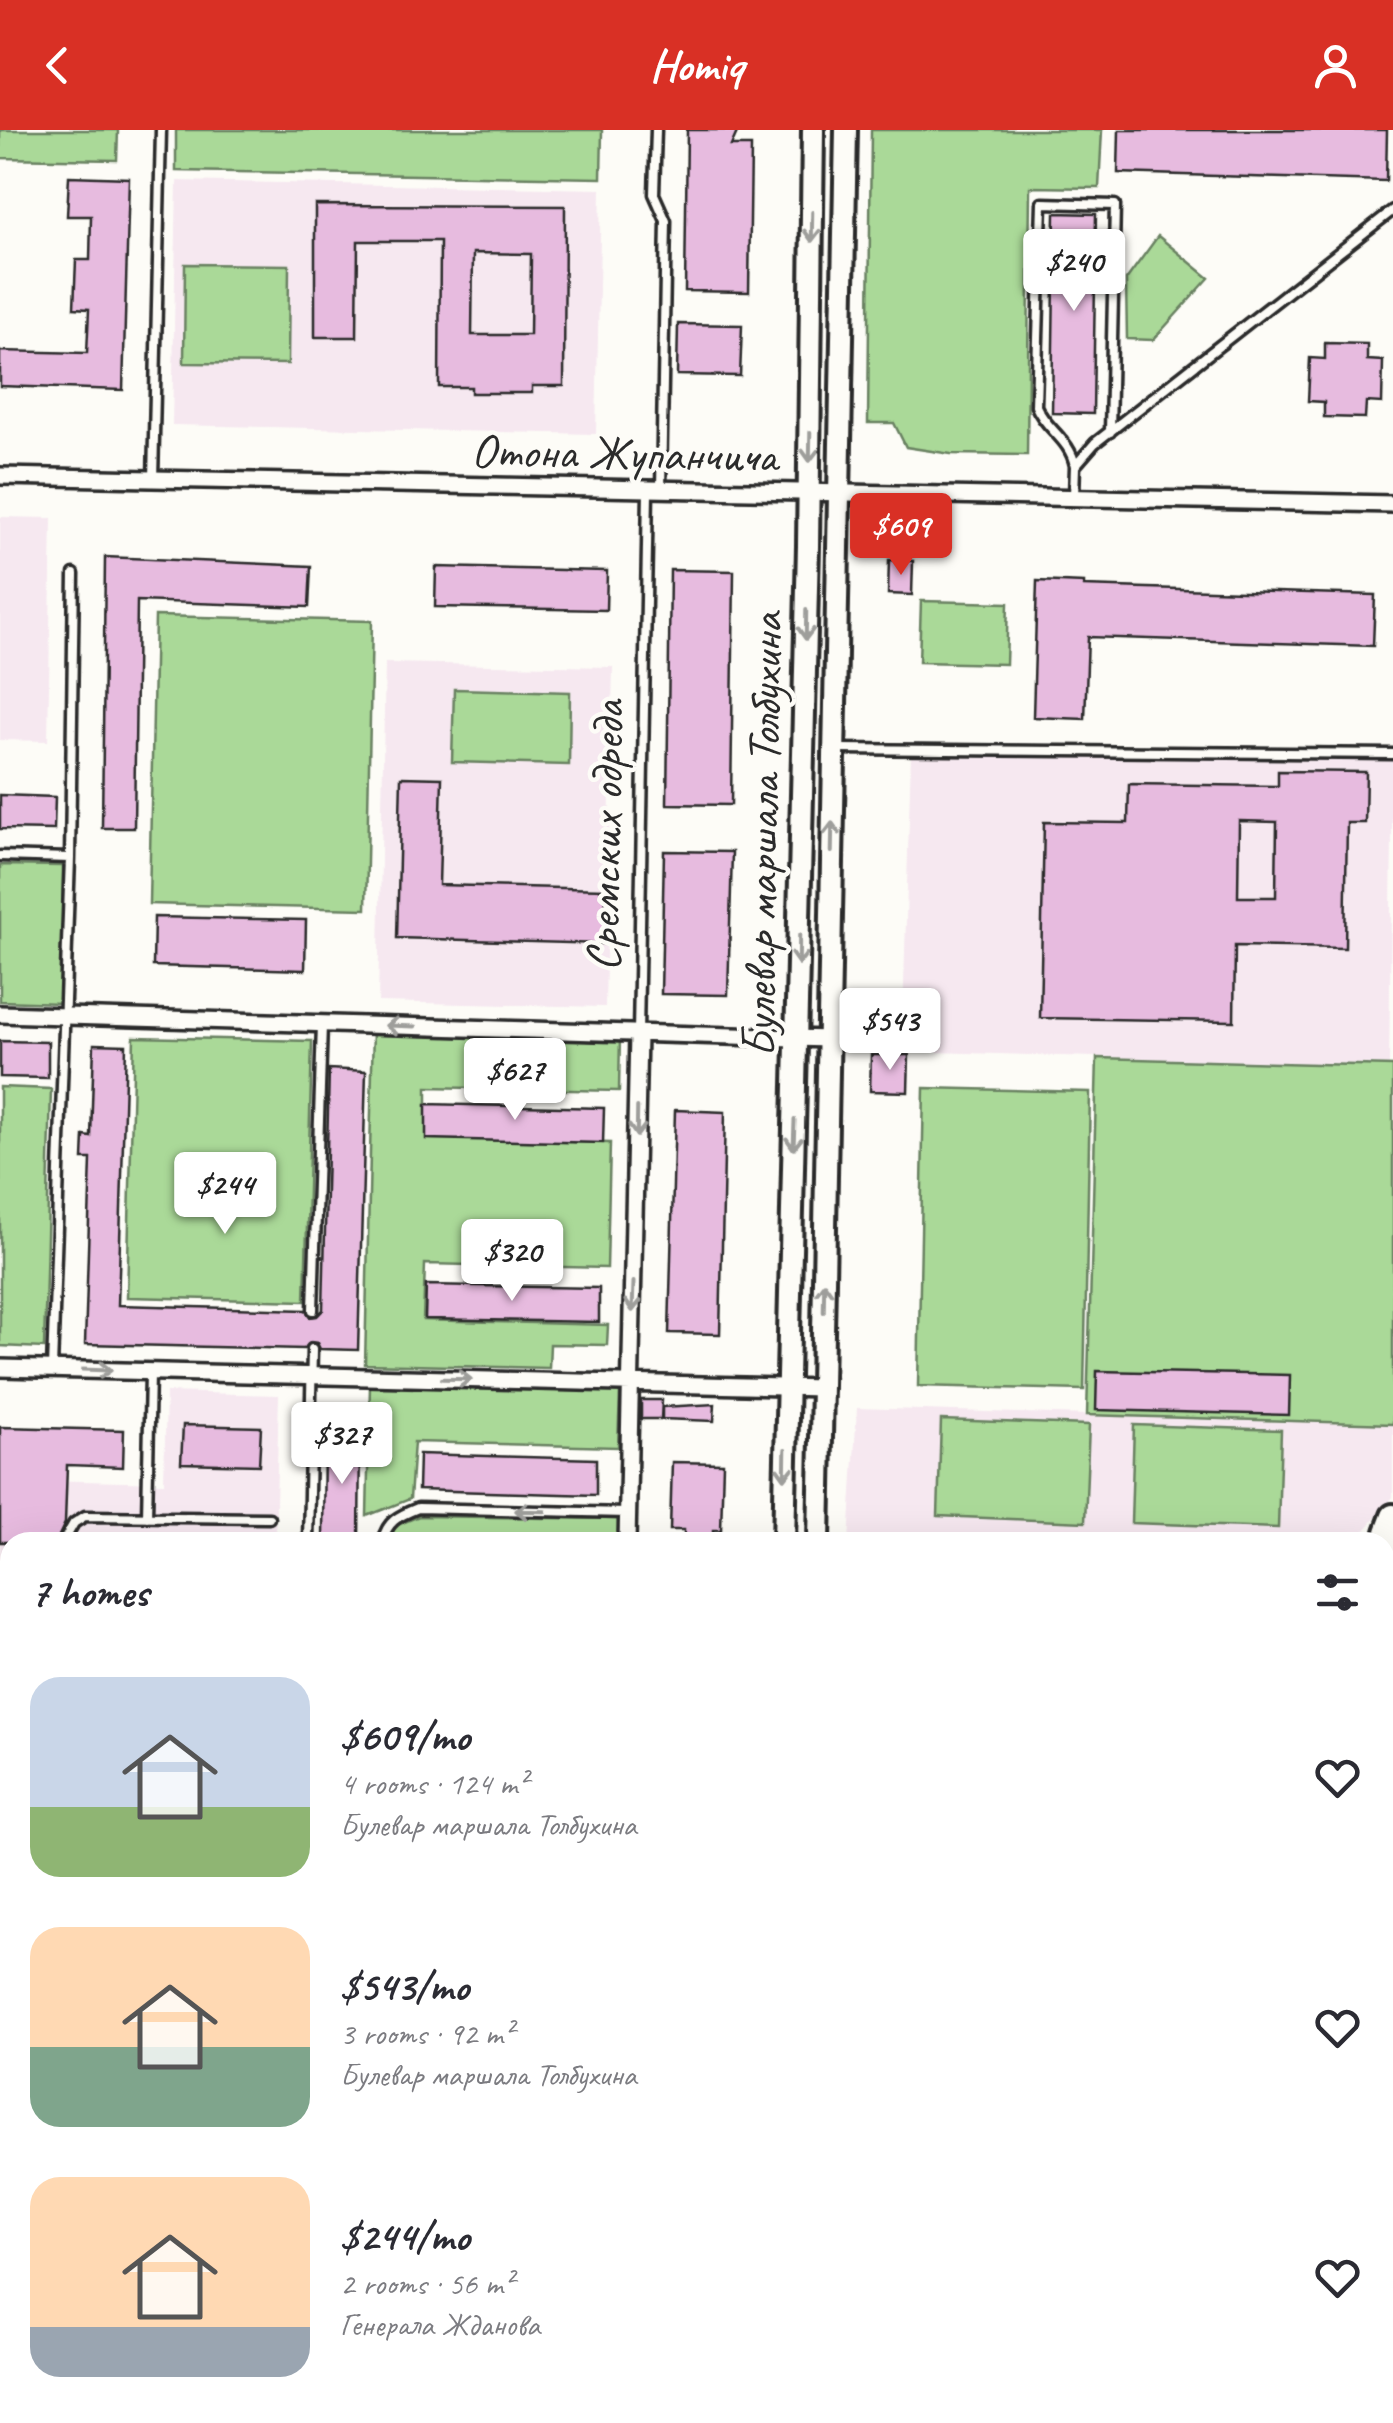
<!DOCTYPE html>
<meta charset="utf-8">
<style>
:root{--surface:#fff;--page:#f7f7f7;--text:#2b2b33;--muted:#7c7c81;--accent:#d93025}
body{margin:0;font-family:Caveat,sans-serif;background:var(--page);color:var(--text);height:100vh;display:flex;flex-direction:column;font-size:38px;white-space:nowrap}
*{box-sizing:border-box;margin:0}
p{font-size:32px;color:var(--muted)}
.icon{flex:none;width:55px;height:55px;fill:none;stroke:currentColor;stroke-width:2;stroke-linecap:round;stroke-linejoin:round}
.map{position:relative;flex:1;overflow:hidden}
.details{position:absolute;left:0px;top:1402px;width:1395px;height:892px;display:flex;flex-direction:column;background:var(--surface);border-radius:30px 30px 0 0;box-shadow:0 10px 40px #0002}
.details>*{flex:none}
.price{position:absolute;translate:-50% -85px;padding:0 22px;border-radius:10px;background:#fff;color:#222;font-size:32px;line-height:65px;filter:drop-shadow(0 2px 5px #0008)}
.price::after{content:'';position:absolute;left:50%;top:60px;width:30px;height:22px;margin-left:-15px;background:inherit;clip-path:polygon(0 0,100% 0,50% 100%)}
.price.selected{background:var(--accent);color:#fff}
ul{padding:0;list-style:none}
li{display:flex;align-items:center;gap:30px;height:250px;padding:0 30px}
li span{display:grid;place-items:center;flex:none;width:280px;height:200px;border-radius:30px;color:#555}
li>.icon{margin-inline-start:auto}
span .icon{width:120px;height:120px;fill:#fffc;stroke-width:1}
li b{font-size:42px}
h2{display:flex;justify-content:space-between;align-items:center;height:120px;padding:0 30px;font-size:42px}
header{display:flex;justify-content:space-between;align-items:center;height:130px;padding:0 30px;background:var(--accent);color:#fff;font-size:45px;font-weight:600}
.map>svg:first-child{display:block}
</style>
<header><svg class="icon" aria-label="back" viewBox="0 0 24 24"><path d="M15 5l-7 7 7 7"/></svg>Homiq<svg class="icon" aria-label="person" viewBox="0 0 24 24"><circle cx="12" cy="8" r="4"/><path d="M4 21q1-7 8-7t8 7"/></svg></header>
<div class="map">
<svg width="1393" height="2293" viewBox="0 0 1393 2293">
<rect width="100%" height="100%" fill="#fdfcf7"/>
<filter id="ink" filterUnits="userSpaceOnUse"><feTurbulence type="fractalNoise" baseFrequency=".01" numOctaves="2"/><feDisplacementMap in="SourceGraphic" scale="20" xChannelSelector="R" yChannelSelector="G"/><feConvolveMatrix kernelMatrix="1 2 1 2 8 2 1 2 1" color-interpolation-filters="sRGB"/></filter>
<g filter="url(#ink)">
<path fill="#f6e8f0" d="M177 51 601 59 596 304 172 295Z
M0 387 52 388 48 611 0 610Z
M385 533 613 537 605 877 378 872Z
M911 623 1393 627 1389 936 902 921Z
M166 1262 279 1265 275 1412H10V1702L0 1697V1349L164 1353Z
M857 1278 1393 1294V1367L1355 1412H849Z"/>
<path fill="#aad998" stroke="#6a8262" stroke-width="2.5" d="M0 0H118L117 30 0 28Z
M176 0H602L601 48 176 41Z
M871 0H1102L1099 58 1030 57 1027 325 951 324 906 317 894 293H868Z
M1158 106 1209 148 1153 210 1127 209 1126 150Z
M185 134 289 135 288 234 184 233Z
M921 471 1008 473 1006 534 919 532Z
M155 486 372 491 366 779 149 774Z
M454 559 570 562 569 635 452 632Z
M0 735 63 736 61 873 0 871Z
M373 898 620 904 619 961 427 957V1008L610 1013 607 1138 425 1134 423 1190 608 1195 607 1215 550 1214 549 1238 365 1234Z
M134 907 312 911 305 1171 127 1167Z
M1097 928 1393 936V1294L1087 1285Z
M0 957 51 959 44 1218 0 1216Z
M924 958 1090 962 1084 1260 918 1256Z
M370 1255 620 1261 618 1317 414 1312 410 1369 367 1386Z
M941 1290 1089 1295 1085 1392 938 1386Z
M1134 1295 1281 1300 1278 1398 1131 1393Z
M419 1386 620 1389 619 1412H390L395 1396Z
M1393 1913V2293H1379L1370 2285H1385V1922Z"/>
<path fill="#e7bbdf" stroke="#2b2b2b" stroke-width="2.5" fill-rule="evenodd" d="M687 0H738L731 16H751L749 162 685 161Z
M1119 0H1387L1386 51 1118 43Z
M69 46 129 48 123 260 0 256V221L87 223 89 179 74 178 76 130H90L91 86H67Z
M315 75 565 76 564 256H532V263H471V257H439L440 111H358L357 207H315ZM473 123 531 124 530 205H472Z
M1055 83 1096 84 1093 284 1052 283Z
M678 194 742 195 740 246 677 245Z
M1325 213 1367 214V230L1383 231 1382 273 1366 272 1365 288 1324 287V272L1308 271 1310 228 1325 229Z
M105 427 311 436 309 477 137 471 134 698H102Z
M889 430 913 431 912 465 888 464Z
M436 437 607 441 606 480 435 477Z
M670 440 734 441 731 675 667 674Z
M1037 451 1084 453V456L1375 465 1373 516 1088 507 1085 589 1033 587Z
M1278 641 1366 642 1365 693H1347L1345 818 1235 816 1234 891 1040 888 1044 692 1128 693 1129 654 1278 656ZM1239 691 1277 692 1276 767H1238Z
M401 647 442 648 439 755 606 759 605 814 397 808Z
M0 665 55 667 54 700 0 699Z
M664 721 732 722 728 865 661 864Z
M154 787 306 790 305 840 153 836Z
M0 911 48 912V948L0 947Z
M94 914 126 915 118 1175 306 1180 310 1187 317 1186 323 1180 329 939 366 941 358 1220 320 1219 317 1213 311 1212 304 1219 85 1214 91 1029H83L84 1006 91 1007Z
M871 925H909L908 962 870 961Z
M426 974 604 978 603 1013 426 1009Z
M675 980 725 982 720 1204 669 1203Z
M426 1155 599 1158V1192L425 1189Z
M1097 1241 1290 1245 1289 1285 1096 1280Z
M641 1270H662L661 1289H641Z
M715 1274 714 1291 662 1289V1277Z
M183 1295 261 1297 259 1335 181 1333Z
M0 1297 124 1300 123 1337 67 1335 65 1393 56 1412H0Z
M324 1302H360L359 1412H323Z
M419 1324 596 1329V1365L418 1360Z
M672 1332 723 1333 721 1400H713V1412H684V1400H670Z"/>
<g fill="none" stroke-linecap="round" stroke-linejoin="round">
<defs>
<path id="service" d="M656 0 654 64 666 91 661 358
M1075 336C1070 309 1046 300 1036 276L1042 73 1115 75 1110 302
M153 350 161 0
M1074 366 1075 336 1095 313 1393 80
M838 619 1393 624
M0 726 70 728
M638 904 648 362
M313 1180 322 894
M52 1239 70 728 74 444
M147 1387 150 1243
M63 1412 74 1393 85 1386 269 1388
M308 1412 312 1219
M382 1412C387 1391 398 1386 418 1378L627 1383
M8 1438H10
M0 1629H10
M2 1720 10 1703
M0 1834 10 1813
M350 2285 367 2293
M1376 2285 1385 2293
M40 2293 44 2285
M373 2293 377 2285
M490 2293 494 2285
M840 2293 847 2285
M920 2293 923 2285"/>
<path id="minor" d="M0 346 1393 374
M0 884 829 909
M0 1238 822 1258
M627 1412 638 904
M0 1719 10 1724
M1385 1758 1393 1749
M982 2285 1000 2293
M450 2293 454 2285
M1063 2293 1070 2285"/>
<path id="tertiary" d="M784 1412 808 416 813 0
M819 1412 846 0"/>
<path id="secondary" d="M1393 1386 1387 1402 1393 1421
M1385 1469 1393 1459
M0 2210 10 2215
M156 2285 173 2293
M670 2293 676 2285
M705 2293 711 2285"/>
</defs>
<use href="#service" stroke="#2b2b2b" stroke-width="15"/>
<use href="#minor" stroke="#2b2b2b" stroke-width="22"/>
<use href="#tertiary" stroke="#2b2b2b" stroke-width="28"/>
<use href="#secondary" stroke="#2b2b2b" stroke-width="30"/>
<use href="#service" stroke="#fdfcf7" stroke-width="8"/>
<use href="#minor" stroke="#fdfcf7" stroke-width="15"/>
<use href="#tertiary" stroke="#fdfcf7" stroke-width="20"/>
<use href="#secondary" stroke="#fdfcf7" stroke-width="22"/>
</g>
<defs><path id="oneway-shaft" d="M-6 0H5M1.5-3L5.5 0L1.5 3" fill="none" stroke-width="1.6" stroke-linecap="round" stroke-linejoin="round" transform="scale(2.5)"/></defs>
<g stroke="#9e9e9b">
<use href="#oneway-shaft" transform="translate(812 97) rotate(91)"/>
<use href="#oneway-shaft" transform="translate(810 317) rotate(91)"/>
<use href="#oneway-shaft" transform="translate(806 495) rotate(91)"/>
<use href="#oneway-shaft" transform="translate(832 707) rotate(-89)"/>
<use href="#oneway-shaft" transform="translate(799 820) rotate(91)"/>
<use href="#oneway-shaft" transform="translate(400 896) rotate(-178)"/>
<use href="#oneway-shaft" transform="translate(637 992) rotate(91)"/>
<use href="#oneway-shaft" transform="translate(794 1005) rotate(92)"/>
<use href="#oneway-shaft" transform="translate(633 1167) rotate(92)"/>
<use href="#oneway-shaft" transform="translate(824 1167) rotate(-89)"/>
<use href="#oneway-shaft" transform="translate(97 1240) rotate(2)"/>
<use href="#oneway-shaft" transform="translate(457 1249) rotate(1)"/>
<use href="#oneway-shaft" transform="translate(785 1335) rotate(91)"/>
<use href="#oneway-shaft" transform="translate(530 1381) rotate(-179)"/>
</g>
</g>
<g text-anchor="middle" stroke-width="9" stroke-linejoin="round" paint-order="stroke">
<g font-size="48" fill="#2b2b2b" stroke="#fdfcf7">
<text transform="translate(624 322) rotate(1)" y="17">Отона Жупанчича</text>
<text transform="translate(761 705) rotate(-89)" y="17">Булевар маршала Толбухина</text>
<text transform="translate(604 706) rotate(-89)" y="17">Сремских одреда</text>
</g>
</g>
</svg>
<b class="price" style="left:1074px;top:184px">$240</b>
<b class="price selected" style="left:901px;top:448px">$609</b>
<b class="price" style="left:890px;top:943px">$543</b>
<b class="price" style="left:515px;top:993px">$627</b>
<b class="price" style="left:225px;top:1107px">$244</b>
<b class="price" style="left:512px;top:1174px">$320</b>
<b class="price" style="left:342px;top:1357px">$327</b>
<section class="details">
<h2>7 homes<svg class="icon" aria-label="filters" viewBox="0 0 24 24"><path d="M4 7h16M4 17h16"/><circle cx="9" cy="7" r="2"/><circle cx="15" cy="17" r="2"/></svg></h2>
<ul>
<li><span style="background:linear-gradient(#c9d6e8 65%,#8fb573 0)"><svg class="icon" aria-label="home" viewBox="0 0 24 24"><path d="M3 11l9-7 9 7M6 9v11h12V9"/></svg></span><div><b>$609/mo</b><p>4 rooms · 124 m²</p><p>Булевар маршала Толбухина</p></div><svg class="icon" aria-label="heart" viewBox="0 0 24 24"><path d="M12 20l-8-8c-3-5 5-10 8-4 3-6 11-1 8 4z"/></svg></li>
<li><span style="background:linear-gradient(#ffd9b3 60%,#7fa58c 0)"><svg class="icon" aria-label="home" viewBox="0 0 24 24"><path d="M3 11l9-7 9 7M6 9v11h12V9"/></svg></span><div><b>$543/mo</b><p>3 rooms · 92 m²</p><p>Булевар маршала Толбухина</p></div><svg class="icon" aria-label="heart" viewBox="0 0 24 24"><path d="M12 20l-8-8c-3-5 5-10 8-4 3-6 11-1 8 4z"/></svg></li>
<li><span style="background:linear-gradient(#ffd9b3 75%,#9aa5b1 0)"><svg class="icon" aria-label="home" viewBox="0 0 24 24"><path d="M3 11l9-7 9 7M6 9v11h12V9"/></svg></span><div><b>$244/mo</b><p>2 rooms · 56 m²</p><p>Генерала Жданова</p></div><svg class="icon" aria-label="heart" viewBox="0 0 24 24"><path d="M12 20l-8-8c-3-5 5-10 8-4 3-6 11-1 8 4z"/></svg></li>
</ul>
</section>
</div>
